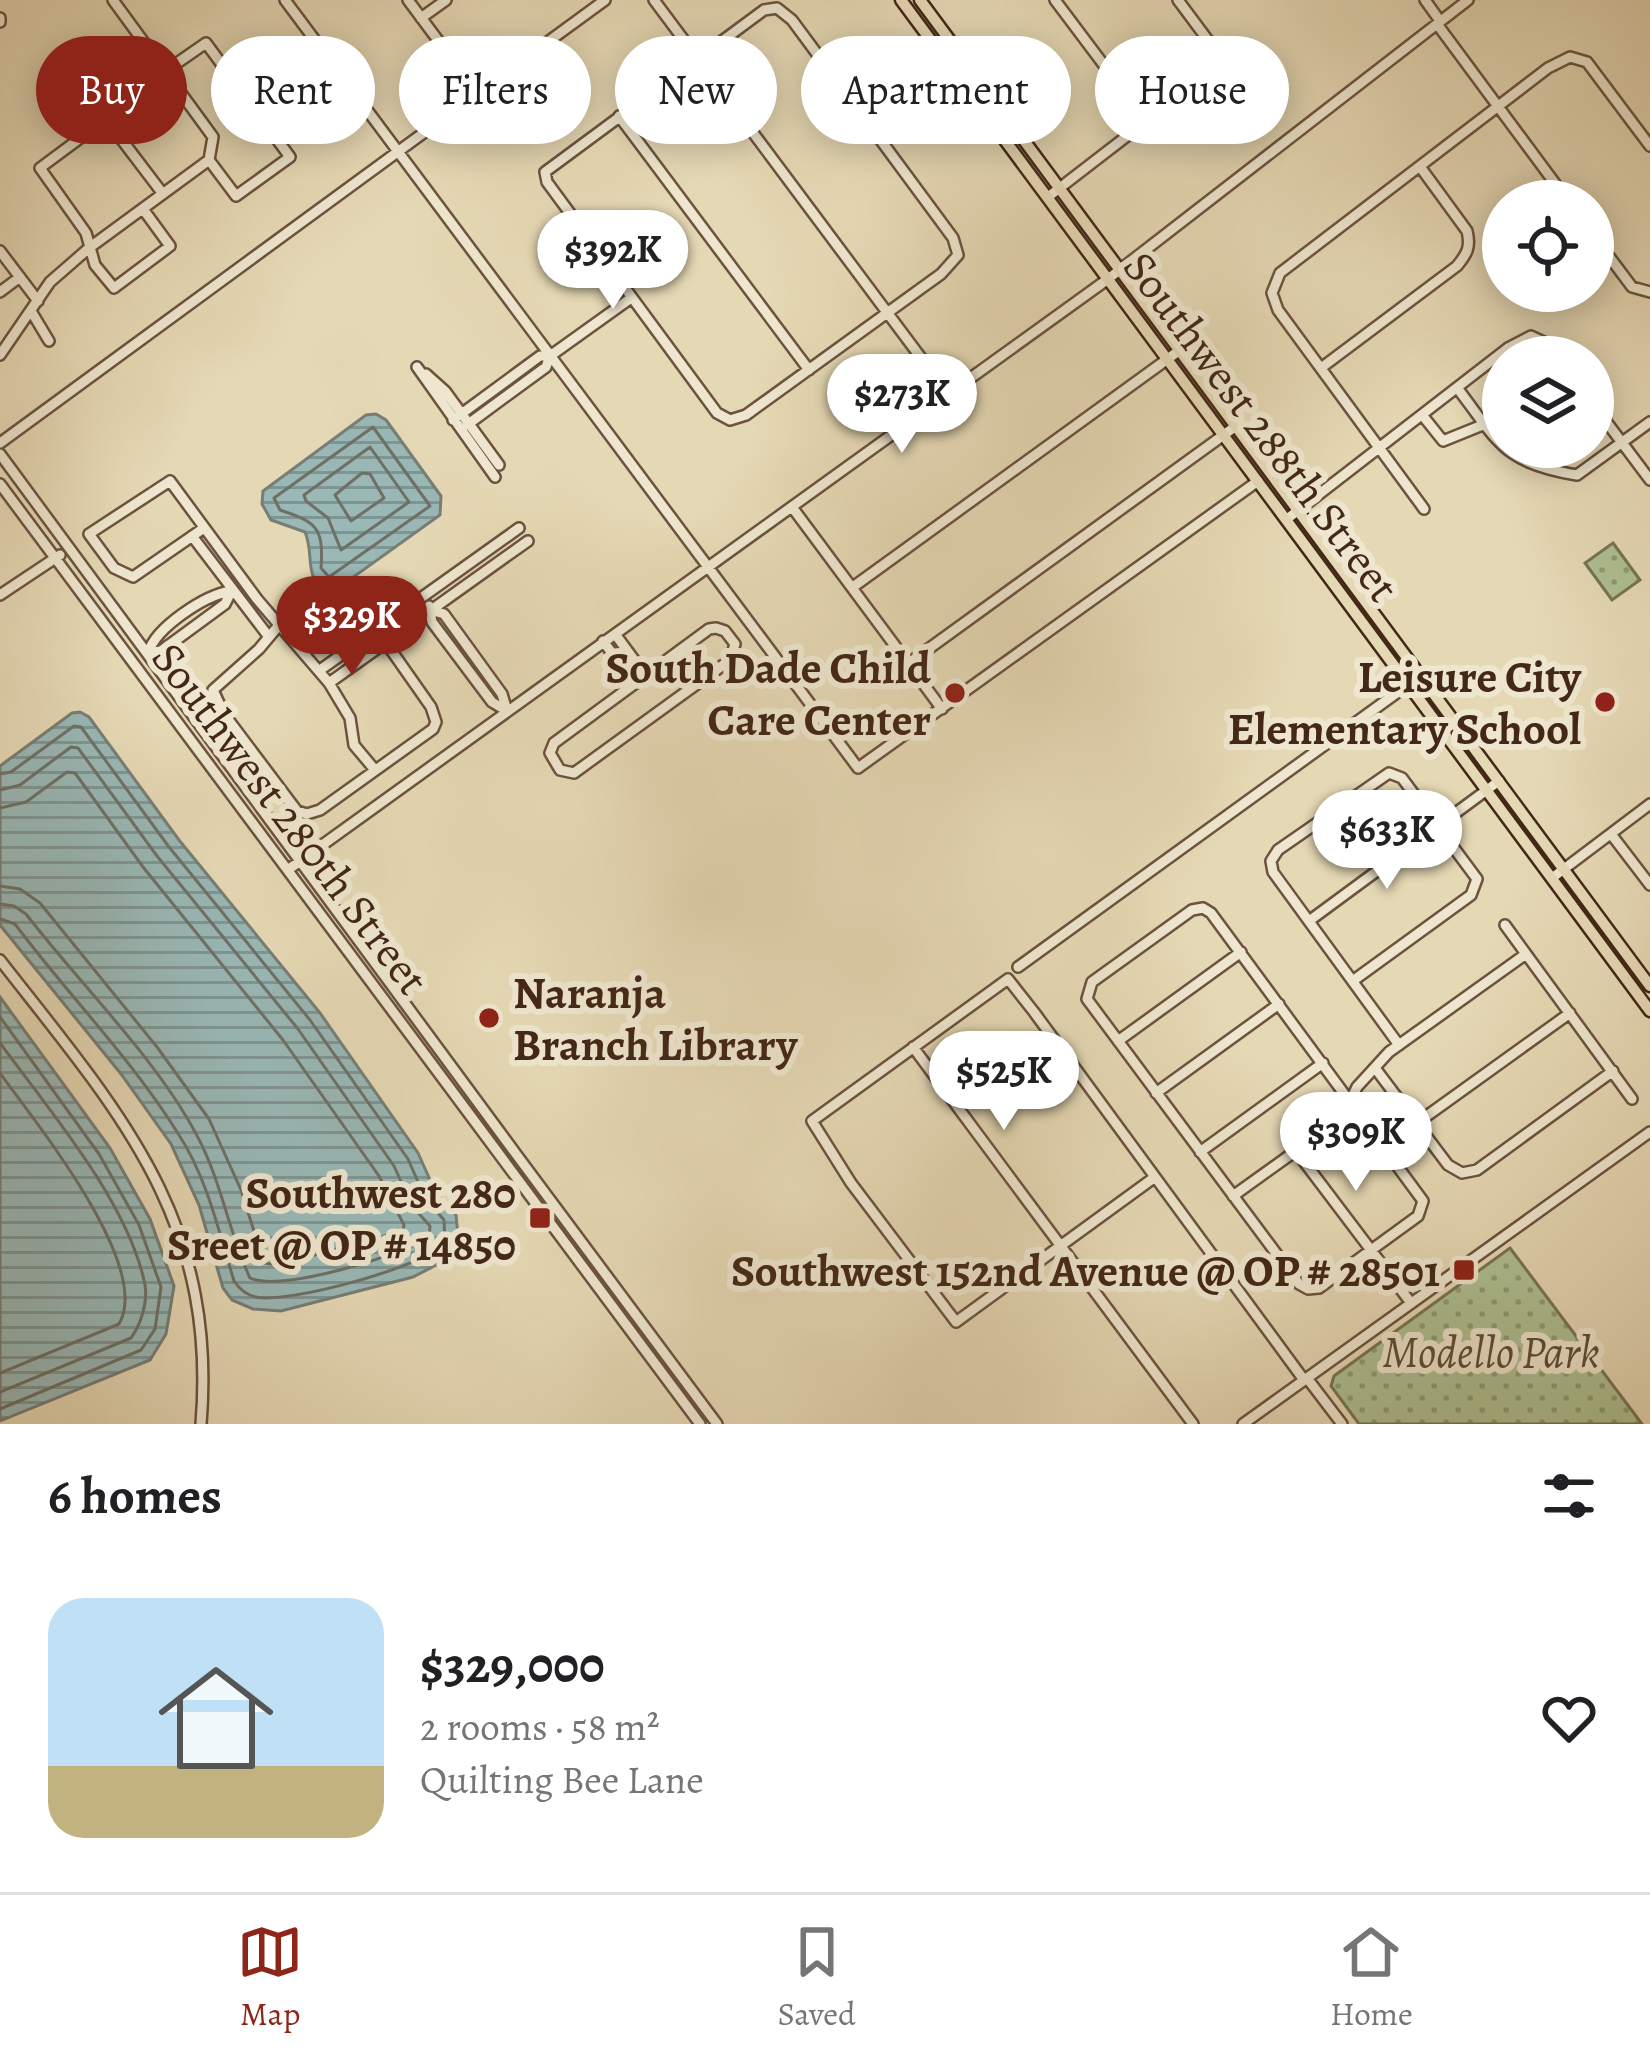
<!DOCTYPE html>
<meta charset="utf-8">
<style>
:root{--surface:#fff;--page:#f2f2f2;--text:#202124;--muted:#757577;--line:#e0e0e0;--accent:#8f2418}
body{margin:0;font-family:Alegreya,serif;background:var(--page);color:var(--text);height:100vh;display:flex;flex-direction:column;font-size:45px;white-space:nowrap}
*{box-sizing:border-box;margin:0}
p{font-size:39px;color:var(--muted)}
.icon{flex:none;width:66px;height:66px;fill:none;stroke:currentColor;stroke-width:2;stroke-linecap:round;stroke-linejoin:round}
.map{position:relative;height:1424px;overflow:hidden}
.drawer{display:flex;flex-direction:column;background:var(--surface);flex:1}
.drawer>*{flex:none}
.hud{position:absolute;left:36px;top:36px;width:1578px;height:108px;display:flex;gap:24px}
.controls{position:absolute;left:1482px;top:180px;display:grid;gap:24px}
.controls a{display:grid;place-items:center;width:132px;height:132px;border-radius:50%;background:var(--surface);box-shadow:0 6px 30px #0003;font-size:60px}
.price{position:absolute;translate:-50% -102px;padding:0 27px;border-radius:42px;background:#fff;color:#222;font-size:39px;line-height:78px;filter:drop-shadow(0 3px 6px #0008)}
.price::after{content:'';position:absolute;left:50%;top:72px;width:36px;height:27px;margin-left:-18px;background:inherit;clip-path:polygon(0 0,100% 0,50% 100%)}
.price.selected{background:var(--accent);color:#fff}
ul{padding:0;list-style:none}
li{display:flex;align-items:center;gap:36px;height:300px;padding:0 48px}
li+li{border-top:3px solid var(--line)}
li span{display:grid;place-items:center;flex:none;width:336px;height:240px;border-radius:36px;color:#555}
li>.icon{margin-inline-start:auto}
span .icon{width:144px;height:144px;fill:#fffc;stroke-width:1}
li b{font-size:51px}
h2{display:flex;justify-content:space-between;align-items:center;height:144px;padding:0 48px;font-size:51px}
.tag{padding:0 42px;border-radius:54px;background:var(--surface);box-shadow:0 6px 30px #0003;font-size:42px;line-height:108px}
.tag.selected{background:var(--accent);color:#fff}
.tabs{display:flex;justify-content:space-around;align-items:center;height:168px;border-top:3px solid var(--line);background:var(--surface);font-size:33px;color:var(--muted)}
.tabs a{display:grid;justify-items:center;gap:6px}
.tabs .selected{color:var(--accent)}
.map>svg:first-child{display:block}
</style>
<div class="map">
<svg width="1650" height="1424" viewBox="0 0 1650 1424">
<defs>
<pattern id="park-dots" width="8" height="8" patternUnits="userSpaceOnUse" patternTransform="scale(3)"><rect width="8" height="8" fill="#aec092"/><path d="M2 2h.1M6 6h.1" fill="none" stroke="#8f9c76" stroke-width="1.8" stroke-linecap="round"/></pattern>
<pattern id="water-rules" width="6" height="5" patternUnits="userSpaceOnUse" patternTransform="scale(3)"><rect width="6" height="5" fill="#99b8b6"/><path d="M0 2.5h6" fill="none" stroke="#7e9693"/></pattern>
</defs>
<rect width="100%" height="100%" fill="#e5d8b4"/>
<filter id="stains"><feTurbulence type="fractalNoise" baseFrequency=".00167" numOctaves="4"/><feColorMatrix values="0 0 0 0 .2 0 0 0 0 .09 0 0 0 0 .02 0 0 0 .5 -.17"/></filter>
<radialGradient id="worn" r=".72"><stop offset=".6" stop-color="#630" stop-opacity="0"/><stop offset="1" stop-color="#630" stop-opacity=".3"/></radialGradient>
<path fill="url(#park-dots)" stroke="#787454" stroke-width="3" d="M1613 543 1640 580 1612 600 1585 563Z
M1510 1248 1642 1424H1359L1331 1386 1334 1376Z"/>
<path fill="url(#water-rules)" stroke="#777e76" stroke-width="3" d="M376 414 386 420 441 496 440 515 334 591C300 583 316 557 305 532L271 520 262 504 263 491 366 415Z
M80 712 89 717 179 840 320 1013 418 1153 435 1191 456 1215 459 1245 446 1260 413 1277 281 1311 253 1309 232 1300 223 1288 199 1205 171 1144 121 1074 0 925V766L72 713Z
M0 997 110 1148 150 1219 174 1286 166 1334 150 1360 0 1421Z"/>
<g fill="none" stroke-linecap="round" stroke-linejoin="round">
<path stroke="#6e7066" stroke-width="3" d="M373 427 430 506 329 577 321 568C324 527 316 522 280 510L274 498Z
M370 447 409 502 341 550 328 518 306 501 304 495Z
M362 473 370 474 384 498 351 521 335 495Z
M0 774 11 772 74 726 81 727 169 847 310 1020 408 1159 425 1198 444 1220 445 1243C424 1267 288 1304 256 1297 246 1295 240 1290 234 1281 219 1232 207 1178 179 1135 132 1059 68 995 15 924L0 919
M0 790 20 785 71 747 78 748 157 856 298 1029 394 1166 412 1206 430 1226 429 1238C398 1256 282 1292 250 1278 228 1231 221 1178 195 1132 154 1056 79 983 26 914L14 906 0 904
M0 808 26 802 67 772 75 773 143 867 283 1040 379 1176 404 1225 403 1231 278 1265 264 1263 241 1190 209 1119 157 1047 40 903 20 889 0 886
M0 1017 99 1154 139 1225 161 1287 155 1329 141 1350 0 1409
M0 1043C49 1110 129 1203 145 1285 148 1302 141 1324 131 1338L0 1392
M0 1073C35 1122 153 1266 119 1324L0 1373"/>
<defs>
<path id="minor" d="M285 0 858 768 1258 481
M408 0 478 94
M654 0 948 394
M1055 0 1146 121
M1425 0 1440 21
M777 8 792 20 953 238 958 255 941 274 746 415 730 420 717 413 547 182 545 172 764 10Z
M0 18V22
M421 18 446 0
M1437 24 1568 201
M167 70 206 43 290 157 236 196 209 160
M619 116 809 370
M873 127 964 59
M1048 197 1210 72 1216 59 1213 47 1178 0
M143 209 170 246 114 288 95 265 86 233 40 168 106 119 163 194
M1593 235 1632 287 1650 292
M0 251 38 301
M0 292 20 277
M31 311 49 341
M0 355 50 282 89 248 209 160 213 137 113 0
M417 367 495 477
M1321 368 1457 266C1467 254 1471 247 1467 231L1421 168
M426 374 445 391 499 465
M1458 389C1500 444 1504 463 1577 475L1650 422
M1593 404 1650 480
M1423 416 1443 441 1485 424
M453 420 540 356H550L631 298
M467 425 546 367 550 356
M0 443 605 0
M0 454C238 777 476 1102 717 1424
M0 484 700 1424
M792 507 942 709
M1424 509 1278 310 1272 293 1280 273 1548 68 1570 57 1587 62 1650 146
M1287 519 1508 348 1531 336 1544 342 1558 357
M204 528 133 577 114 568 89 534 170 481 257 599 329 683 350 718 354 745 375 770
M192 536 269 637
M853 587 1180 350
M0 595 60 555
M429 606 432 622 492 702 507 711
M431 610 444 614 502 694 507 711
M280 624 259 649 213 690 224 714 297 811 307 814 320 810 433 729 436 722 431 707 377 630
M716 628 725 631 735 644 730 660 574 773 560 770 550 753 554 743 709 629Z
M615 634 646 676
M603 641 635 684
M147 653 161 651 225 604 232 590
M148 653C156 627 205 595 231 591
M909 663 1236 426
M320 670 519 528
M329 683 528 541
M1611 834 1650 885
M289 869 1108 279 1468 0
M1552 878 1650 804
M1203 908 1211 913 1423 1201 1418 1216 1319 1288 1308 1289 1299 1284 1087 999 1092 982 1192 910Z
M1309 921 1499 781
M1505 925 1632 1099
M0 960C118 1111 218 1218 201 1424
M1018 967 1409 684
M1354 980 1471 895 1477 879 1402 778 1389 773 1278 850 1271 861 1273 872 1399 1045
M1118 1041 1241 952
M913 1047 1193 1424
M1375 1068 1448 1165 1462 1173 1477 1170 1613 1071
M1156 1093 1279 1004
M1417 1123 1570 1013
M1296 1151 1411 1303
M1200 1152 1323 1063
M1155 1177 956 1322 851 1183 812 1121 1008 979 1034 1012 1304 1380
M1233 1196 1343 1117 1357 1087 1389 1052 1526 954
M1307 1378 1342 1424
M1243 1424 1650 1132"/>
<path id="major" d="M901 0 1650 1011
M920 0 1650 986"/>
</defs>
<use href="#minor" stroke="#6c533e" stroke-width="14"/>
<use href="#major" stroke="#432717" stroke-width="15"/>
<use href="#minor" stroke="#eee6ce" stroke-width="9"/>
<use href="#major" stroke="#e5d8b4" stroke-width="10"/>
</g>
<g fill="#8f2418" stroke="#eee6ce" stroke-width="4.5">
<circle cx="955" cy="693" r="12"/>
<circle cx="1605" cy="702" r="12"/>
<circle cx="489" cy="1018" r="12"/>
<rect x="528" y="1206" width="24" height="24" rx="6"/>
<rect x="1452" y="1258" width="24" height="24" rx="6"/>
</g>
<g text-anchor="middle" stroke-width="12" stroke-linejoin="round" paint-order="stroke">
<g font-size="45" fill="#432717" stroke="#eee6ce">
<text transform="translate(1262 426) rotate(53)" y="16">Southwest 288th Street</text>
<text transform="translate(291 818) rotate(53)" y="16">Southwest 280th Street</text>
</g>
<g font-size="45" font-weight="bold" fill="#432717" stroke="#eee6ce" text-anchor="end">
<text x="931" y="683">South Dade Child<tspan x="931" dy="52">Care Center</tspan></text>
<text x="1581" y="692">Leisure City<tspan x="1581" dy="52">Elementary School</tspan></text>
<text x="513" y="1008" text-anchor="start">Naranja<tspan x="513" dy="52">Branch Library</tspan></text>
<text x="516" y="1208">Southwest 280<tspan x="516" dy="52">Sreet @ OP # 14850</tspan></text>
<text x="1440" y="1286">Southwest 152nd Avenue @ OP # 28501</text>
</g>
<g font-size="45" font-style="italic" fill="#5e4d36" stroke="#eee6ce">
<text x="1491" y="1367">Modello Park</text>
</g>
</g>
<rect width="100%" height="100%" filter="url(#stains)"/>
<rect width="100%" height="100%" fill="url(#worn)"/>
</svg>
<div class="controls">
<a><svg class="icon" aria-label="locate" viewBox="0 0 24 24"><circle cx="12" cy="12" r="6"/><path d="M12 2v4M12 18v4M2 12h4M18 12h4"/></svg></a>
<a><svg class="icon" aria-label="layers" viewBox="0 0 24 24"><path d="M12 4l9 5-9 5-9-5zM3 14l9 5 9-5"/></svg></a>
</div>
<b class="price" style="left:613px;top:312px">$392K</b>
<b class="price" style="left:902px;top:456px">$273K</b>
<b class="price selected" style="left:352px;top:678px">$329K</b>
<b class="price" style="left:1387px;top:892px">$633K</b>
<b class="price" style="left:1004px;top:1133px">$525K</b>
<b class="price" style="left:1356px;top:1194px">$309K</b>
<div class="hud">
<a class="tag selected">Buy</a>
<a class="tag">Rent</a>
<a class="tag">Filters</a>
<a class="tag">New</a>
<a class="tag">Apartment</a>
<a class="tag">House</a>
</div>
</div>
<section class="drawer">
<h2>6 homes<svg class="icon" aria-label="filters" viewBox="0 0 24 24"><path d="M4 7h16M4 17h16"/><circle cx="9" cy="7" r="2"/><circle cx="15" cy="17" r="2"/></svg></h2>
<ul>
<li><span style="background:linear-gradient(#bfe0f5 70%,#c2b280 0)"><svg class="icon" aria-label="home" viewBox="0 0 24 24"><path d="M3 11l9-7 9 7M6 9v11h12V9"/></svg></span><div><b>$329,000</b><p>2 rooms · 58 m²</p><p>Quilting Bee Lane</p></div><svg class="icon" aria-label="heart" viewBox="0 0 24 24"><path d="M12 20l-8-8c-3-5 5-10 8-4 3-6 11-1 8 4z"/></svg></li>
</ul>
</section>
<nav class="tabs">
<a class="selected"><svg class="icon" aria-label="map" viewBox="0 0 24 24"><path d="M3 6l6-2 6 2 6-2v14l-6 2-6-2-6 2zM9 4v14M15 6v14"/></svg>Map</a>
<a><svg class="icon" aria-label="saved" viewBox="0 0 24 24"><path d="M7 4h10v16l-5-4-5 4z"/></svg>Saved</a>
<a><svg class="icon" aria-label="home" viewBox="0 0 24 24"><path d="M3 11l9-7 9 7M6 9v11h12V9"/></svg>Home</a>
</nav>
